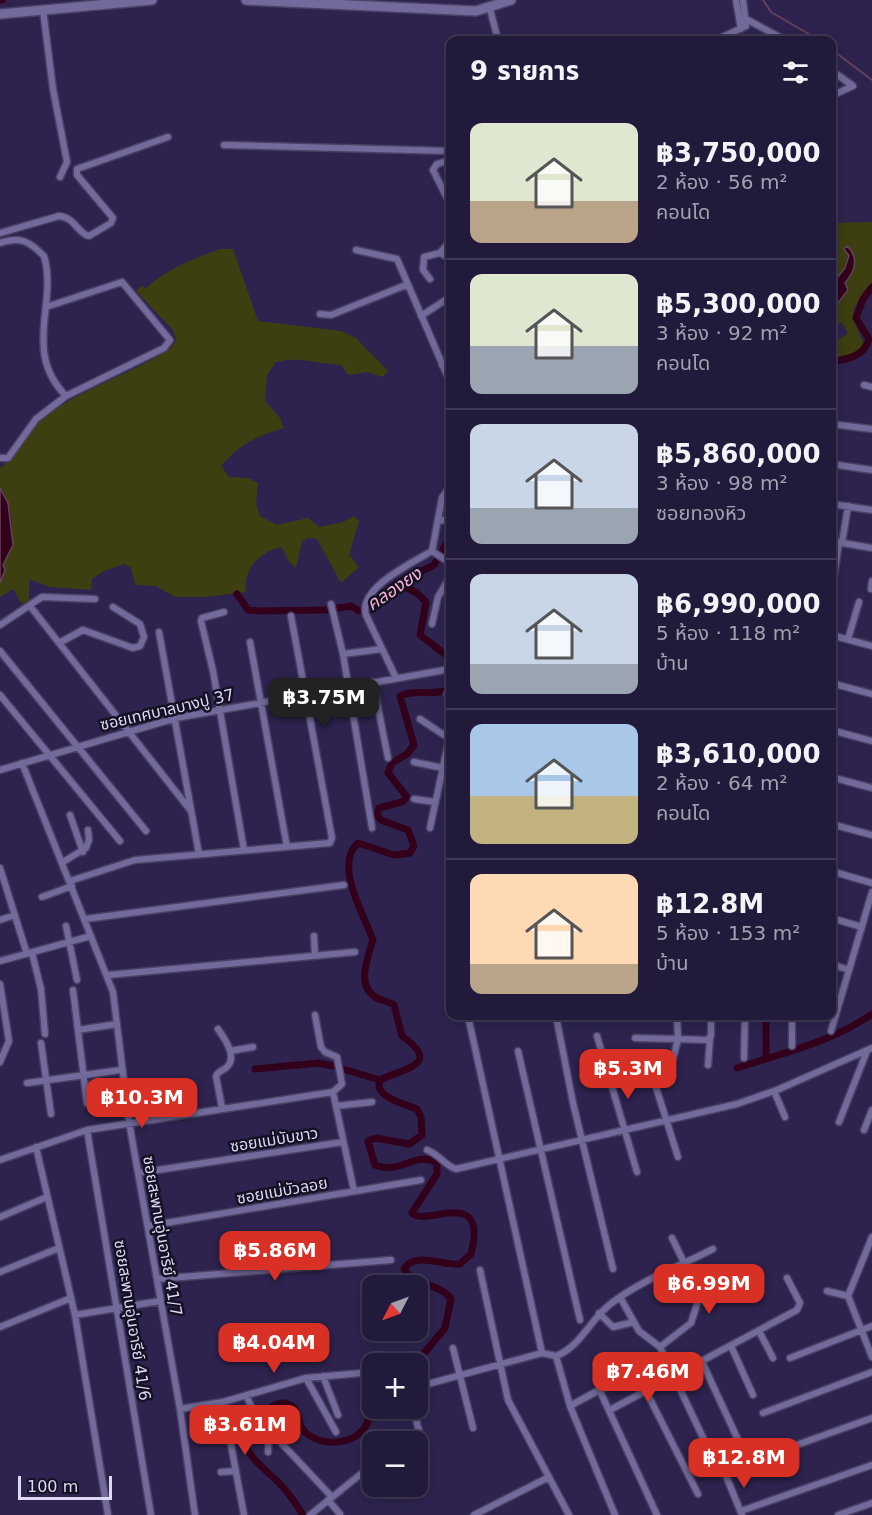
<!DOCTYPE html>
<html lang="th">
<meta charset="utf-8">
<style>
:root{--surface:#221a3a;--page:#2e2745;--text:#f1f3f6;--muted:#a2a1af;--line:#3f3854;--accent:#d93025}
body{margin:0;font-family:"DejaVu Sans","Noto Sans Thai",sans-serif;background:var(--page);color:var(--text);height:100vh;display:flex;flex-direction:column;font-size:22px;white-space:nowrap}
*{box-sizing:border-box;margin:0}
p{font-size:20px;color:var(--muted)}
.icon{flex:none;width:33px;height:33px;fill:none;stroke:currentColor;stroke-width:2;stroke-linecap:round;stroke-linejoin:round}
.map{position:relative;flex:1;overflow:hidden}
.sheet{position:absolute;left:446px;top:36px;width:390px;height:984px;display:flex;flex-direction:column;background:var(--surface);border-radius:12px;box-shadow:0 3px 15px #0003,0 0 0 2px var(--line)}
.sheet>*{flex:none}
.needle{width:39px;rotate:228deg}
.fabs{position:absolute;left:362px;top:1275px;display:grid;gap:12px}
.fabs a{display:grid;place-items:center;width:66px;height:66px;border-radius:12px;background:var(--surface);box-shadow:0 3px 15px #0003,0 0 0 2px var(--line);font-size:30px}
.scale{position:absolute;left:18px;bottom:15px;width:94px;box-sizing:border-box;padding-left:6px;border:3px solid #ddd9f5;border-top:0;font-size:16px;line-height:21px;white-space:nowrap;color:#ddd9f5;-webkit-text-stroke:4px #151124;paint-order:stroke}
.price{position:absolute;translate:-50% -51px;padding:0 14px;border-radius:12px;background:var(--accent);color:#fff;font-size:20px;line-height:39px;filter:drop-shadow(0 2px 3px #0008)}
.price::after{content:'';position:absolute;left:50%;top:36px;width:18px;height:14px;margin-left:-9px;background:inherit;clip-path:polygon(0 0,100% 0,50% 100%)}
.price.active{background:#222;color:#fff}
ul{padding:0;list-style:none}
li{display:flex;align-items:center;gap:18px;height:150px;padding:0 24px}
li+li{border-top:2px solid var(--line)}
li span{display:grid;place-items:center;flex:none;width:168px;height:120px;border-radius:12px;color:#555}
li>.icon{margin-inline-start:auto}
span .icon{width:72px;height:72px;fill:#fffc;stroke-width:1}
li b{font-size:26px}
h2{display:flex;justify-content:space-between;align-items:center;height:72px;padding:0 24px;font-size:26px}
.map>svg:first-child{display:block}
</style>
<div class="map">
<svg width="872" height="1515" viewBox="0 0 872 1515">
<rect width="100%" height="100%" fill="#2d234e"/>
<path fill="#3d3f10" d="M872 222V282L854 308 853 318 864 345 856 354 831 359V343L848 334 842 322 831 327V306L838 303 848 290 845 283 852 274V252L847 247C850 263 843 270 834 282L831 281V223Z
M220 249H233L258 321 341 331 356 338 388 371 383 377 367 372 348 375 341 365C316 364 302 356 276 362L267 375 265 401 280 418 284 428C257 436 239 444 221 466L229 477 248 478 258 483 256 504 260 516 277 525 308 518 319 527 343 522 354 516 359 521 349 555 359 567 341 583 317 539 308 538 302 541 296 568 289 562 282 547C261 550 242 570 246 592L206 597H175L156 586 135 585 131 568 124 564 104 571 92 579 91 590 50 587 29 579V601L22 604 13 589 0 597V583L5 570 3 565C13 549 17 513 3 497L5 494 0 488V468C19 456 27 430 45 417 84 387 131 375 171 348L176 340 173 330 136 291 142 285 145 289C167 269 192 259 220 249Z"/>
<path fill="#32001b" stroke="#65415c" stroke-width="1.5" d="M847 246C860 258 855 271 845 283L848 290 838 303 831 306V281L834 282 845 268 849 256 844 249Z
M0 488 8 503 13 545 3 565 5 570 0 583Z"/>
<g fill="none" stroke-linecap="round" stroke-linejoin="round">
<path stroke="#65415c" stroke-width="2" d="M763 0 771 12 819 40
M831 49 872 80"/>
<path stroke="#32001b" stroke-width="7" d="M0 0H2
M831 361C848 360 864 356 869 339L856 318 863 299 872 287
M397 583 417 593 426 602 420 635 450 658
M237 594 248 610 259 611 326 610 351 606 359 611 369 610 397 583 434 565 449 539 450 512
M766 1058V1016
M737 1068C783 1053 832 1042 872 1014
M255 1069 319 1063 333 1066
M343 1069 380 1080
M415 1364 445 1328 451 1299C440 1283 413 1286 404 1269 414 1251 443 1266 460 1264L471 1254C489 1184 425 1228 412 1213L437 1174V1163C417 1150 401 1175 375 1165L368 1141 376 1138 409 1144 422 1135 421 1117 417 1109C405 1104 373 1097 380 1080 404 1068 443 1065 402 1036L394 1005C388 1001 383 1001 377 998 355 986 368 957 373 940 365 917 333 864 358 843L394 855 410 853 414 846 408 830 381 820 377 815 379 808 402 802 407 797 388 773 392 763 407 754 414 745 400 696C415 688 434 697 450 689
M303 1515C295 1502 286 1489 275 1479 250 1456 228 1441 266 1411 273 1405 282 1400 290 1405 300 1410 297 1425 305 1432 323 1449 362 1445 369 1418 372 1408 369 1396 369 1386L372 1382"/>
<defs>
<path id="street" d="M736 0 741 29
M490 9 498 40
M43 10 53 89 67 162 60 177
M746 19 785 40
M716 40 746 26 743 0
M831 66 833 67
M831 96 853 86 838 75
M224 145 450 151
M450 160 437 164 433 170 450 204
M0 233 59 216C76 218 77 233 89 236L111 223 113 218 77 175V169L168 137
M0 243C20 236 29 241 44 256 58 304 22 351 66 396L164 348 170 340 122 282 46 307
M356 250 397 259 450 382
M440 253 450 241
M430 279 423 270 424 257 440 253 450 259
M320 314 331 315 406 285
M421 316 450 297
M442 365 450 360
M864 385 872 387
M831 424 872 429
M0 458H8L36 419 66 396
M831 464 872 470
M831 504 872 510
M438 521 450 519
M831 541 872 548
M842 543 848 506
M432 551 450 563
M832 589 839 543
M871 589 872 581
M331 604 343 654 372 828
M30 606 191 811
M224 612 202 618 201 621 213 671 244 850
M432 624 438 597 450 577
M0 625 42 597 95 599
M159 632 199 854
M831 635 872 646
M848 639 859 602
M250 642 287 847
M59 643 83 630 133 648 140 646 144 637 140 624 113 607
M0 651 146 831
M343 654 382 649
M396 678 366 615C358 588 412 563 432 551L442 498 450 486
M373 682 388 758
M831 683 872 694
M447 694 450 696
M0 695 120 841
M420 719 450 739
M831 730 872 741
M414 762 443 768
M22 763 113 992 129 1122 180 1409 195 1515
M0 770 176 718 450 669
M831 777 872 788
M414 799 435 802
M70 815 83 852
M831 824 872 835
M430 828 449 739
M63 862 86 848 89 840 88 830
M0 868 27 954
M831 871 872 883
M70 881 135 860 330 843 332 838 291 616
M42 897 72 886
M831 918 862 927
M85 919 344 885
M0 920 15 915
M66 926 77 980
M314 936 315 956
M32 953 41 989 45 1034
M0 961 91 936
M831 964 849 970
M108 975 355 952
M0 984 9 1041 0 1062
M73 990 87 1103
M468 1016 542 1353
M556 1016 573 1103 613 1269
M677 1016 678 1039 707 1040 711 1036V1016
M218 1029C224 1038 238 1056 227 1067 223 1071 219 1070 216 1076L222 1108
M78 1030 117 1024
M831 1031 872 892
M597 1036 637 1172
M635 1038 678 1039 673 1059 659 1068
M41 1043 51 1114
M792 1046V1016
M230 1051 253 1047
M518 1051 580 1320
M744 1058 745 1016
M708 1065 710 1038
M654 1081 678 1157
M27 1083 121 1070
M774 1091 785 1117
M333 1092 354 1191
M336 1106 372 1102
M839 1122 867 1051
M87 1130 151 1515
M864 1130 872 1110
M36 1147 75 1315 108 1515
M427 1150C439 1154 444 1165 456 1169L737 1104 777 1090 872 1048
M0 1160 87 1130 333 1092 342 1084 337 1057 325 1052 321 1047 315 1015
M138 1173 343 1142
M0 1217 47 1197
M148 1226 421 1180
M872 1237 848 1296 872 1357
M480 1270 508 1400 569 1515
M0 1272 59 1248
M157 1279 391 1260
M827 1291 848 1296
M620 1297 639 1331 660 1347 716 1465 724 1471 742 1515
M599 1313 613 1327 634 1322
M75 1315 160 1301
M0 1327 71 1298
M759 1331 773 1358
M731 1346 753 1395
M660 1347 691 1323 700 1295 672 1238
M453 1348 473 1428
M556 1356C581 1347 591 1317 613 1302 642 1280 680 1266 713 1249
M790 1358 872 1326
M702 1362 740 1444
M323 1376 338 1415
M306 1378 336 1432
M417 1387 542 1353 556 1356 570 1406 615 1515
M600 1391 657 1515
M646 1391 698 1494
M246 1395 255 1415 332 1497
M223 1402 244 1515
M570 1406 663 1355
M413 1408 426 1458
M180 1409 223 1402 306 1378 372 1372
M610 1410 797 1310 800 1303 787 1278
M763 1413 872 1372
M410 1442 419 1430
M268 1452 269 1430
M724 1471 872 1418
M221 1472 236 1471
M328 1500 340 1514
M741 1511 872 1465
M310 1515 372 1465
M474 1515 547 1478
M838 1515 872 1503"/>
<path id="secondary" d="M246 0 476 11 511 0
M0 14 152 0"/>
</defs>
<use href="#street" stroke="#4a4065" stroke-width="9"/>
<use href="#secondary" stroke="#4a4065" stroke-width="12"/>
<use href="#street" stroke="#726a9a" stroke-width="6"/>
<use href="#secondary" stroke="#726a9a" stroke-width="9"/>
</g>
<g text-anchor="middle" stroke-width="5" stroke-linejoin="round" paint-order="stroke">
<g font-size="16" fill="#ddd9f5" stroke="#151124">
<text transform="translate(167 709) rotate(-13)" y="6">ซอยเทศบาลบางปู 37</text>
<text transform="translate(274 1139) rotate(-9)" y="6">ซอยแม่บับขาว</text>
<text transform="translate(282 1190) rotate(-10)" y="6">ซอยแม่บัวลอย</text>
<text transform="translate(163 1236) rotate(80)" y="6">ซอยสะพานอุ่นอารีย์ 41/7</text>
<text transform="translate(133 1320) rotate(81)" y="6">ซอยสะพานอุ่นอารีย์ 41/6</text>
</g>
<g font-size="18" font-style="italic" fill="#f8b5d1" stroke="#151124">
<text transform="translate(394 589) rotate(-34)" y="6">คลองยง</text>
</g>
</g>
</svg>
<div class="fabs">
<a><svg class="needle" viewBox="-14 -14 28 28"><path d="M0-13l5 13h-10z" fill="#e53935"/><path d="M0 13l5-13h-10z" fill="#a2a1af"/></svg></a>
<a>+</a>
<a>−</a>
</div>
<div class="scale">100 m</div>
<b class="price active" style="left:324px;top:729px">฿3.75M</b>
<b class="price" style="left:628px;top:1100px">฿5.3M</b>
<b class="price" style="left:142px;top:1129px">฿10.3M</b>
<b class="price" style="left:275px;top:1282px">฿5.86M</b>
<b class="price" style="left:709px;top:1315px">฿6.99M</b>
<b class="price" style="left:274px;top:1374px">฿4.04M</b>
<b class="price" style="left:648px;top:1403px">฿7.46M</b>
<b class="price" style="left:245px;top:1456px">฿3.61M</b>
<b class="price" style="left:744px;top:1489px">฿12.8M</b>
<section class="sheet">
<h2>9 รายการ<svg class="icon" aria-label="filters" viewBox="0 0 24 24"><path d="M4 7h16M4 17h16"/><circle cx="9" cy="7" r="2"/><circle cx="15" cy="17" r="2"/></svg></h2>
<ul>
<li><span style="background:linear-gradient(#dfe7d0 65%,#b9a48a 0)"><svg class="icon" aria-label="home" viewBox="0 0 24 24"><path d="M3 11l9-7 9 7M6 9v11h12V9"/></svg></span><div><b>฿3,750,000</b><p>2 ห้อง · 56 m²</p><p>คอนโด</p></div></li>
<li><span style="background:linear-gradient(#dfe7d0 60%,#9aa5b1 0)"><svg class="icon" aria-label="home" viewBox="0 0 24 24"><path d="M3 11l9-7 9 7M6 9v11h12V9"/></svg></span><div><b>฿5,300,000</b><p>3 ห้อง · 92 m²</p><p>คอนโด</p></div></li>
<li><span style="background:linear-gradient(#c9d6e8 70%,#9aa5b1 0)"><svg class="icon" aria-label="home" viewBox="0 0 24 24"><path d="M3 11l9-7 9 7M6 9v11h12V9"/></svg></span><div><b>฿5,860,000</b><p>3 ห้อง · 98 m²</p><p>ซอยทองหิว</p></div></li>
<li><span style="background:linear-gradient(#c9d6e8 75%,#9aa5b1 0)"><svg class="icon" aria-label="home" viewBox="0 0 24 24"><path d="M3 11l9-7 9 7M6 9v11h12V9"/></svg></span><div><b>฿6,990,000</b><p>5 ห้อง · 118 m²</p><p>บ้าน</p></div></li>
<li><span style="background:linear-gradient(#a9c7e8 60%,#c2b280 0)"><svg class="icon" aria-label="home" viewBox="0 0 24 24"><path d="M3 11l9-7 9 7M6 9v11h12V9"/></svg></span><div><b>฿3,610,000</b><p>2 ห้อง · 64 m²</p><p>คอนโด</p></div></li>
<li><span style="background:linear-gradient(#ffd9b3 75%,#b9a48a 0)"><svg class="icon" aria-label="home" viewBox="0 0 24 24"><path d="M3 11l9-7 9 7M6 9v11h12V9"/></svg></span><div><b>฿12.8M</b><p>5 ห้อง · 153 m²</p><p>บ้าน</p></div></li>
</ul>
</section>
</div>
